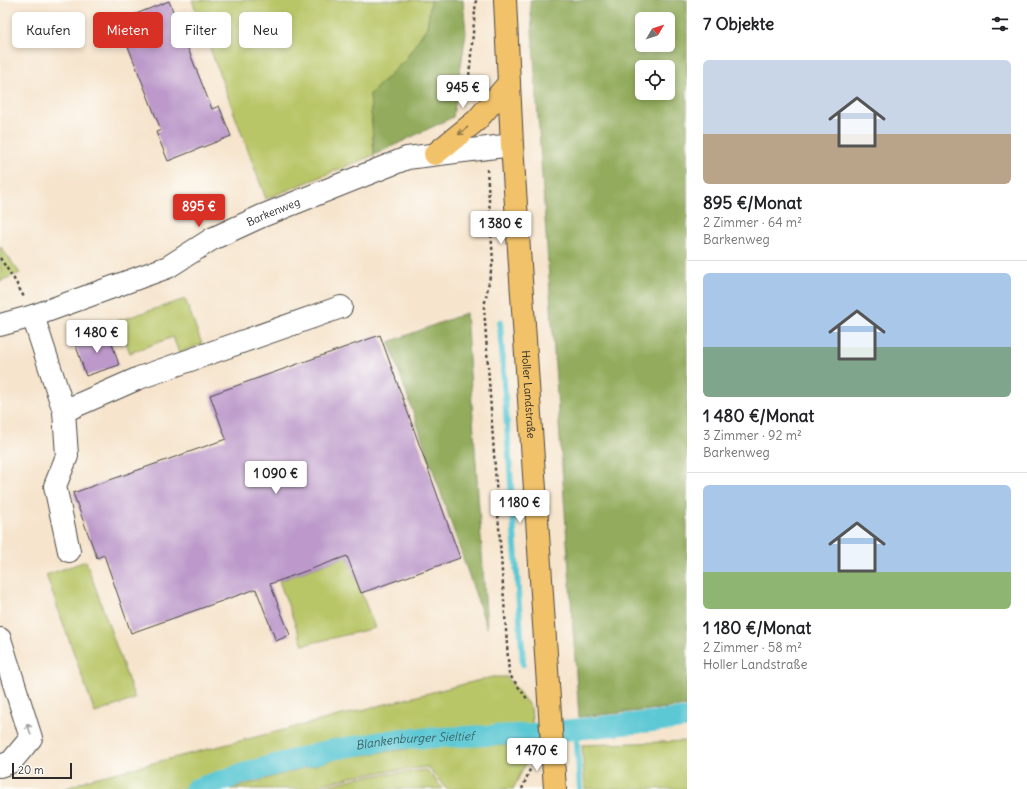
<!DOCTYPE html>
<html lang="de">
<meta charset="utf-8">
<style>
:root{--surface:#fff;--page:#f6f6f6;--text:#202124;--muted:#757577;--line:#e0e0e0;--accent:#d93025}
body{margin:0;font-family:Delius,sans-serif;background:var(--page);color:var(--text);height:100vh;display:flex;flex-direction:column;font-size:15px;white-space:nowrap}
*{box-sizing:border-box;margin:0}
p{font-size:13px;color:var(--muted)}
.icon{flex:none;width:22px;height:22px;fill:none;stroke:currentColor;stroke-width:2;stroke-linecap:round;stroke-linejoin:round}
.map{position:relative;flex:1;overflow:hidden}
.side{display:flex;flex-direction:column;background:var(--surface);width:340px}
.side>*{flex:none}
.top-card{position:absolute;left:12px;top:12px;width:380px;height:36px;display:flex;gap:8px}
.needle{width:26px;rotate:51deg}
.fabs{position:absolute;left:635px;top:12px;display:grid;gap:8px}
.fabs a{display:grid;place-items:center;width:40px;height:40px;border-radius:6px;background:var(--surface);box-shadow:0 2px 6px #0003;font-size:20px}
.scale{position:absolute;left:12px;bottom:10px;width:60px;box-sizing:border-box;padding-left:4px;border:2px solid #2b2b2b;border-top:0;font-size:11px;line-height:14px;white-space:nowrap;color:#2b2b2b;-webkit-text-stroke:3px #fdfcf7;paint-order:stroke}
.price{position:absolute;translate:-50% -34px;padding:0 9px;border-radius:4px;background:#fff;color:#222;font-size:13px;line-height:26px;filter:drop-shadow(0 1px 2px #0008)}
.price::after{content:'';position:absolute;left:50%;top:24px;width:12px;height:9px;margin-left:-6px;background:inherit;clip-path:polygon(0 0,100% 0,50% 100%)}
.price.active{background:var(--accent);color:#fff}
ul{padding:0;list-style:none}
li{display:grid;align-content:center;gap:8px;height:212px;padding:0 16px}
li+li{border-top:1px solid var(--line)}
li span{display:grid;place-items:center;height:124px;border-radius:6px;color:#555}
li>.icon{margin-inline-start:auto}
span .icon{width:72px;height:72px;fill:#fffc;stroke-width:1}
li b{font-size:17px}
h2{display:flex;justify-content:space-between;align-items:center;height:48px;padding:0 16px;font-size:17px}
.tag{padding:0 14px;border-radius:6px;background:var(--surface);box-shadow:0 2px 6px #0003;font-size:14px;line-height:36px}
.tag.active{background:var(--accent);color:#fff}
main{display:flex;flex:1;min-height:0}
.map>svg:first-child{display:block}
</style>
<main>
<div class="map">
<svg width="687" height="789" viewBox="0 0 687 789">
<rect width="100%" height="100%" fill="#fdfcf7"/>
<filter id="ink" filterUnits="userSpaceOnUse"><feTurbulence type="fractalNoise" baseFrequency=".025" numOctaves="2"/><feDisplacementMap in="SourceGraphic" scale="8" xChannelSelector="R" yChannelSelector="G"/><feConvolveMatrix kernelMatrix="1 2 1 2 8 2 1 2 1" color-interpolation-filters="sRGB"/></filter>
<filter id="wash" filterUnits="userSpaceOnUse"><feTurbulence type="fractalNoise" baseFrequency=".012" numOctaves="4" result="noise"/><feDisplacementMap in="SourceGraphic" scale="16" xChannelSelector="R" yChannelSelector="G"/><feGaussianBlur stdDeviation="0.9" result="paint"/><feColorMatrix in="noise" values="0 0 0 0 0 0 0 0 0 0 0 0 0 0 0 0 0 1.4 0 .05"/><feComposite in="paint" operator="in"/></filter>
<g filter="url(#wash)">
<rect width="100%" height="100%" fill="#f6e4cc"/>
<path fill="#b9c668" stroke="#72784a" d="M192 0H431L427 27 405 60 370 94 374 155 266 199Z
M0 246 20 273 0 281Z
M185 299 202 344 179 353 173 337 130 353 118 321Z
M347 556 375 628 303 645 279 581Z
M86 561 135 699 95 713 46 575Z
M492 677H507L531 708 533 731 396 733 288 757 182 789H64L90 779Z
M687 741V789H585L582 745Z
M438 745H519L526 763 513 789H446L428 767 359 775 305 789H230L339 758Z
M427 770 443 789H315L360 777Z"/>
<path fill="#92ab5c" stroke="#5e6b44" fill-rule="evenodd" d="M431 0H463L466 33 453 117 374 155 370 94 405 60 427 27Z
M530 0H687V706L579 717ZM642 19H668V45H642ZM642 67H668V93H642Z
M466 313 487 628 389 342Z"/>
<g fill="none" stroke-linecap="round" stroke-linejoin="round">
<path stroke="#5cc8d4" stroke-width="6" d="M500 322 523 664
M576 730 580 789"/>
<path stroke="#5cc8d4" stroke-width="21" id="s1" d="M195 789 248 772 330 750 398 739 529 734 687 718"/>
</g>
<g id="blocks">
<path fill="#bc99ca" d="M169 1 212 109 219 106 231 136 168 161 156 132 161 130 118 21Z
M108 332 119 365 86 376 75 343Z
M380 335 460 558 361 593 347 556 270 584 290 635 276 641 256 589 131 633 104 555 97 558 73 493 226 439 210 395Z"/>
</g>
</g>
<g filter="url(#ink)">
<use href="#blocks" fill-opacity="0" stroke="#494743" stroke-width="1"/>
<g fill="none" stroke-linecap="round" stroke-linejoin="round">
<defs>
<g id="minor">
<path d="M33 316 64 411 139 378 341 307"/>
<path id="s2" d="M0 325 33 316 168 267 212 239 262 216 407 158 512 145"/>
<path d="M64 411 67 456 55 486 69 551"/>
<path d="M0 639 31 738 11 762 0 766"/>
</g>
<g id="major">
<path id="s3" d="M505 0 512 145 555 789"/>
<path d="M435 154 477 120 509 83"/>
</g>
</defs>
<use href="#minor" stroke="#494743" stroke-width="24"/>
<use href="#major" stroke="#494743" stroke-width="24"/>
<path stroke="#494743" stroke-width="2.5" stroke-dasharray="3 3" stroke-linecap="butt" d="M467 99 476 0
M487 169 493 261 484 307 509 674 528 700
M0 258 14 279 24 297
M522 789 531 767"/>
<use href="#minor" stroke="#fff" stroke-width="22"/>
<use href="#major" stroke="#f2c26a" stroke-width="22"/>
</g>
<defs><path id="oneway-shaft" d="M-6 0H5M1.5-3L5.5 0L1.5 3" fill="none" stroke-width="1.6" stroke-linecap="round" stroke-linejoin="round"/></defs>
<use stroke="#8e764a" href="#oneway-shaft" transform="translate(463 131) rotate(141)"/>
<use stroke="#a0a0a0" href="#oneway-shaft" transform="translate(29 729) rotate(-108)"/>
</g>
<g text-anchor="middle" stroke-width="3" stroke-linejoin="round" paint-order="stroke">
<g font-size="11" fill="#2b2b2b" stroke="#fdfcf7">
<text dy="4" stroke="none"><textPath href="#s2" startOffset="297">Barkenweg</textPath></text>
<text dy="4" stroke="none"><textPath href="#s3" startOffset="395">Holler Landstraße</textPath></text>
</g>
<g font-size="12" font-style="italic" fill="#3c6266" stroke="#fdfcf7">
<text dy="4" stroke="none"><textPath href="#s1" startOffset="226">Blankenburger Sieltief</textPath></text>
</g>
</g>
</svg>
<div class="fabs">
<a><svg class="needle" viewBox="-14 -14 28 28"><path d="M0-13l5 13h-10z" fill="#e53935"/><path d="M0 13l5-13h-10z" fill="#757577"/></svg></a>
<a><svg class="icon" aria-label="locate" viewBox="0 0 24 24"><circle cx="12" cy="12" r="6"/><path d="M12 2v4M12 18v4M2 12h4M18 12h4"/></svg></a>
</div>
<div class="scale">20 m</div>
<b class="price" style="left:463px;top:109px">945 €</b>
<b class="price active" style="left:199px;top:228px">895 €</b>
<b class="price" style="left:501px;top:245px">1 380 €</b>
<b class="price" style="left:97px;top:354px">1 480 €</b>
<b class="price" style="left:276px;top:495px">1 090 €</b>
<b class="price" style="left:520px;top:524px">1 180 €</b>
<b class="price" style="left:537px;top:772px">1 470 €</b>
<div class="top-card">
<a class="tag">Kaufen</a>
<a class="tag active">Mieten</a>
<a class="tag">Filter</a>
<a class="tag">Neu</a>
</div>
</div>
<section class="side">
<h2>7 Objekte<svg class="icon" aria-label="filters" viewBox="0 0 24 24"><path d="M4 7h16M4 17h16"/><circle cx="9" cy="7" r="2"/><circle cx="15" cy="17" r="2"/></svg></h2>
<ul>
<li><span style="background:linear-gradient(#c9d6e8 60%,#b9a48a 0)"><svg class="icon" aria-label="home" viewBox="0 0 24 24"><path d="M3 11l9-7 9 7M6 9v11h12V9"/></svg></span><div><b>895 €/Monat</b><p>2 Zimmer · 64 m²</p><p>Barkenweg</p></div></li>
<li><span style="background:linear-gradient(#a9c7e8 60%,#7fa58c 0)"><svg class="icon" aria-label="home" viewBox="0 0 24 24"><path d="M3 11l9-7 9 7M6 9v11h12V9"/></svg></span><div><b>1 480 €/Monat</b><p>3 Zimmer · 92 m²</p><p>Barkenweg</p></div></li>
<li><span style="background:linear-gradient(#a9c7e8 70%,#8fb573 0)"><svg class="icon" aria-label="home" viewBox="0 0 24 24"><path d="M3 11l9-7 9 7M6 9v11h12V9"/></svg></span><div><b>1 180 €/Monat</b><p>2 Zimmer · 58 m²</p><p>Holler Landstraße</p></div></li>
</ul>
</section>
</main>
